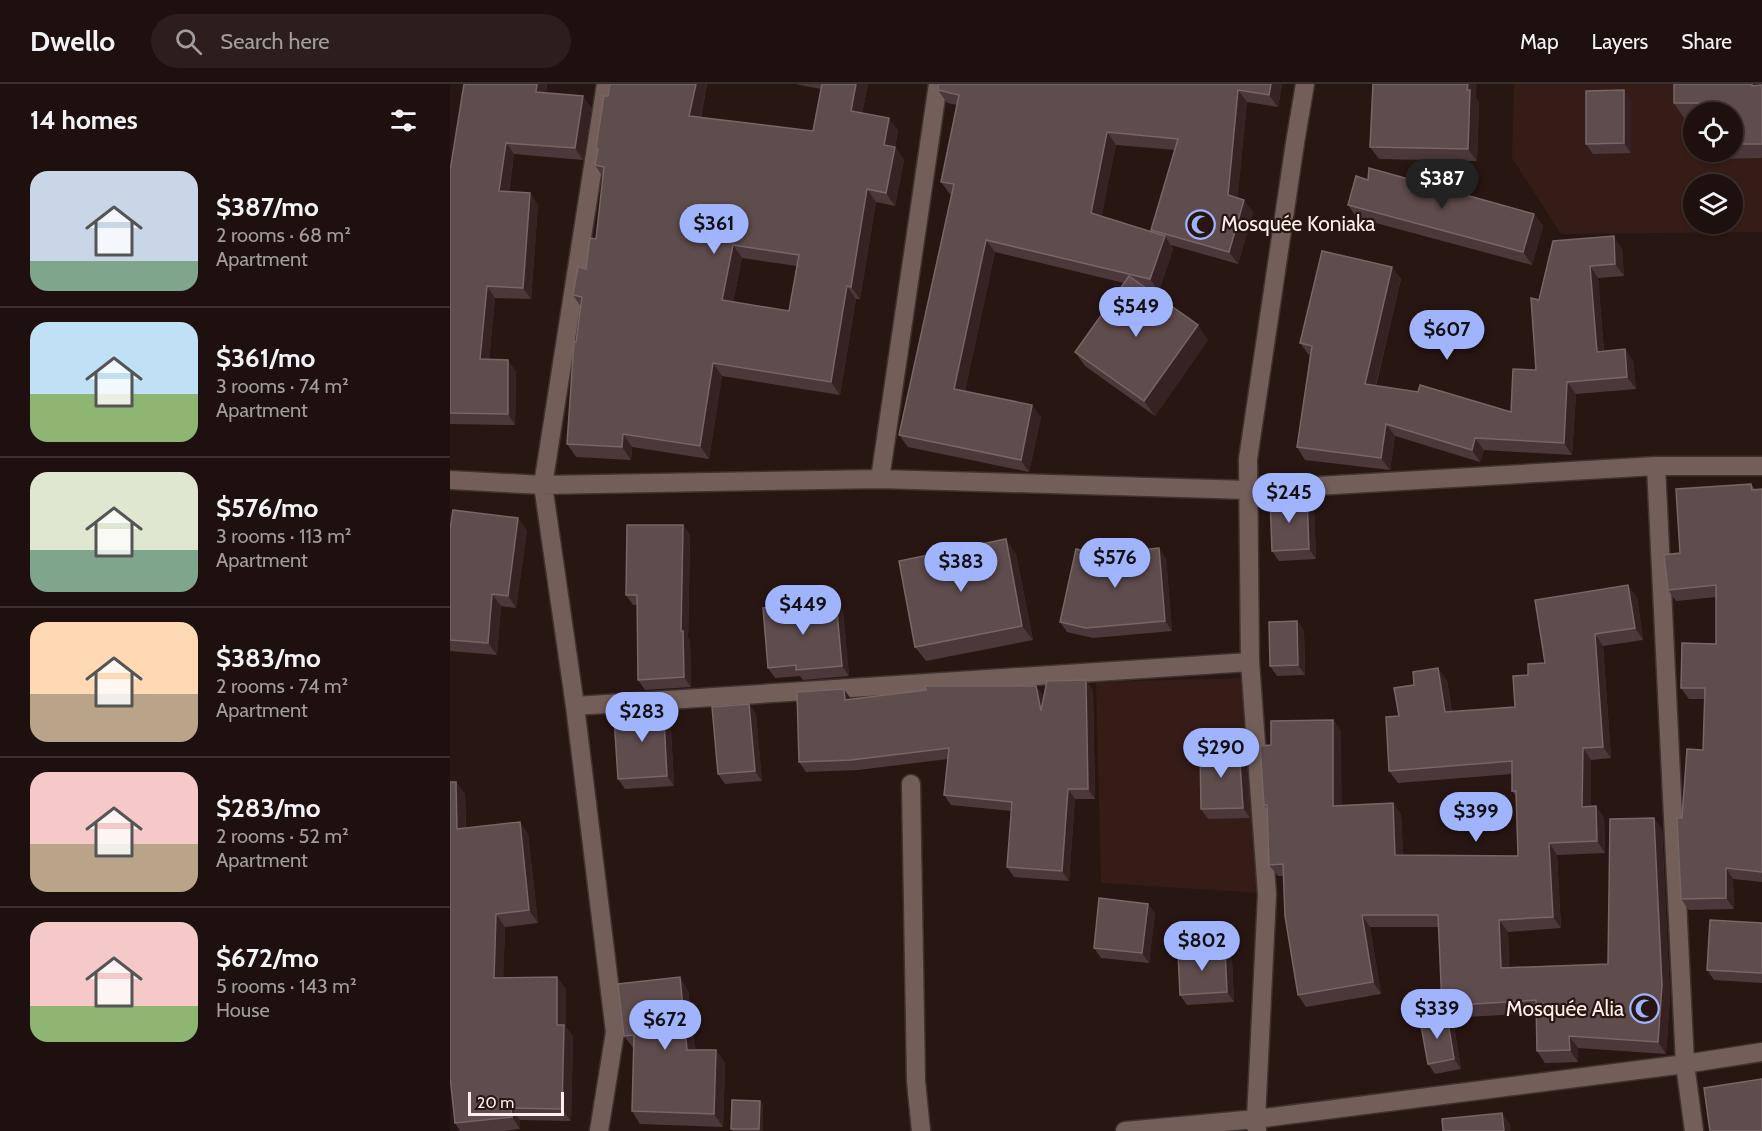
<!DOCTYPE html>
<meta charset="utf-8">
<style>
:root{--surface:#1e100e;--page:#2b1e1c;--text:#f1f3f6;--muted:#a19d9e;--line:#3c302e;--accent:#a0b3fd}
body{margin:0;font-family:Cabin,sans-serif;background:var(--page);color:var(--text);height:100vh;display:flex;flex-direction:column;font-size:22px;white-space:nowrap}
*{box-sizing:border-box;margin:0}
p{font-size:20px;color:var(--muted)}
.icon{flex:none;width:33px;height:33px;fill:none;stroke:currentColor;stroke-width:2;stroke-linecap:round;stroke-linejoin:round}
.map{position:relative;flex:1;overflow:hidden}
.sheet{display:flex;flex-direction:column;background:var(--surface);width:450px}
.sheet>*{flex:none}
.tools{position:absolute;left:1233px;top:18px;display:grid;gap:12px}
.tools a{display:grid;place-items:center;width:60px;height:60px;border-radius:50%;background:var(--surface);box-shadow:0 2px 4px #0004,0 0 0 2px var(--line);font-size:30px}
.scale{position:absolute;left:18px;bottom:15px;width:96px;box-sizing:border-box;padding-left:6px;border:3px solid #fdf0ec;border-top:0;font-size:16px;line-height:21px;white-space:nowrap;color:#fdf0ec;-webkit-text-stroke:4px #281612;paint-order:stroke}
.price{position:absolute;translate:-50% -51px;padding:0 14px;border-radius:21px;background:var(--accent);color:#111;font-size:20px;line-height:39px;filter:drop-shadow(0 2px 3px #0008)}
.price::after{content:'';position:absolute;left:50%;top:36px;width:18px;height:14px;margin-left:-9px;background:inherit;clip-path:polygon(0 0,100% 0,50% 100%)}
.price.selected{background:#222;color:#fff}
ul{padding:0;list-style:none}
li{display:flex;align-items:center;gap:18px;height:150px;padding:0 30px}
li+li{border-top:2px solid var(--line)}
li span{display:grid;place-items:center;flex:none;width:168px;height:120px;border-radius:18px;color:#555}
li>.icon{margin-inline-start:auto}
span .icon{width:72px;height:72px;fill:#fffc;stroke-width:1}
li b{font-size:26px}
h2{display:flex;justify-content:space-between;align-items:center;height:72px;padding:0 30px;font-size:26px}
header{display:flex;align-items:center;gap:36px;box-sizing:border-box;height:84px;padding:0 30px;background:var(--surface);border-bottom:2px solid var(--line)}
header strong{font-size:28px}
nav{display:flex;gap:33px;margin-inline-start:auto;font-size:21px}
.search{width:420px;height:54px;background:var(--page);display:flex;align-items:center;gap:15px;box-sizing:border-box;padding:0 21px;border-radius:33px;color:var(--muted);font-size:22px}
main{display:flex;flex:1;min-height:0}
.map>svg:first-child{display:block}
</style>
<header>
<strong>Dwello</strong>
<div class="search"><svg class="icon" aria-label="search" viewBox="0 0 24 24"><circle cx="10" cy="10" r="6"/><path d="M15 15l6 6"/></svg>Search here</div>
<nav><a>Map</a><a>Layers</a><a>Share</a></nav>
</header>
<main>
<section class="sheet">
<h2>14 homes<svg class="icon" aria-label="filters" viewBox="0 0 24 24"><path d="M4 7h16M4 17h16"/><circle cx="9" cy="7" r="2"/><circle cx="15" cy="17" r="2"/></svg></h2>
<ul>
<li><span style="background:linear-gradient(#c9d6e8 75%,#7fa58c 0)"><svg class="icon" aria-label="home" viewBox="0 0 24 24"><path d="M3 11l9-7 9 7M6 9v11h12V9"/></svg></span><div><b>$387/mo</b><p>2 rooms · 68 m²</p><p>Apartment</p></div></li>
<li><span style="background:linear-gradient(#bfe0f5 60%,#8fb573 0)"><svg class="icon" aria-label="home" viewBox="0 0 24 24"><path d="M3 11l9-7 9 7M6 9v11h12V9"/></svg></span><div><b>$361/mo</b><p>3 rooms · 74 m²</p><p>Apartment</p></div></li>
<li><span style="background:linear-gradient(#dfe7d0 65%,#7fa58c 0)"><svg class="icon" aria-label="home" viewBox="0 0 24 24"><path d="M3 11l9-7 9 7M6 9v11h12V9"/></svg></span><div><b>$576/mo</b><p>3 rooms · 113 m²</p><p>Apartment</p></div></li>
<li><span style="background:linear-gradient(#ffd9b3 60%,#b9a48a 0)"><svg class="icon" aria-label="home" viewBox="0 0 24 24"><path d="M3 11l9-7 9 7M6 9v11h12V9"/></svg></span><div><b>$383/mo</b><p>2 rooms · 74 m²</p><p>Apartment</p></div></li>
<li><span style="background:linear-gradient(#f6c9c9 60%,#b9a48a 0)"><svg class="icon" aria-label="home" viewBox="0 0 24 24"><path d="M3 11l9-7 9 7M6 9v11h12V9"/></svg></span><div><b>$283/mo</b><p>2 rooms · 52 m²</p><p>Apartment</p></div></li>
<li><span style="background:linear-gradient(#f6c9c9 70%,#8fb573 0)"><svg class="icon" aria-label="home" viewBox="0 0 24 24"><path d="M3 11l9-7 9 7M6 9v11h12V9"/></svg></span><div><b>$672/mo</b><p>5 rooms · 143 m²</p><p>House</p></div></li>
</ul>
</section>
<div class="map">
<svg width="1312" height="1047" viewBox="0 0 1312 1047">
<rect width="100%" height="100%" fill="#281612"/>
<path fill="#351c16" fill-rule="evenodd" d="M1064 0H1312V148L1111 150 1062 74ZM1244 28H1282V68H1244ZM1244 100H1282V140H1244Z
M797 594 810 809 651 799 646 598Z"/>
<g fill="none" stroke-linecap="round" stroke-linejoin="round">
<defs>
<path id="minor" d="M1206 382 1235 980 1244 1047
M430 395 488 0
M0 396 93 401 430 395 798 406 1206 382H1312
M125 622 800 578
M461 700 466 997 471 1047
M149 1047 165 948 125 622 93 401 156 0
M675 1047 806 1035 1235 980 1312 968
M807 1047 806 1035 817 810 800 578 798 375 845 59 855 0"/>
</defs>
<use href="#minor" stroke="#3f3230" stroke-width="21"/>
<use href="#minor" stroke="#745e59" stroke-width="18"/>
</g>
<path fill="#4c383a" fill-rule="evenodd" d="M97 0 96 9 141 23 133 76 64 70 59 108 80 109 88 121 81 215 45 214 39 276 66 287 65 341 0 340V87Z
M160 0H257L251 33 363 47 371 5 345 0H418L412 29 448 46 445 63 454 76 445 122 426 118 410 215H406L390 311 272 292 259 375 182 363 181 376 126 373 117 360 126 258 131 223 123 211 136 185 146 155 153 93 145 81 148 67 146 64ZM292 174 347 182 339 227 283 218Z
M489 0H832L828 23 797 18 787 114 803 128 788 180 721 161 723 165 709 207 697 204 758 256 705 332 635 282 625 268 674 199 545 168 515 307 591 333 579 388 458 363 449 351 501 111 500 110 491 98 507 21 497 19 488 6ZM666 61 725 66 701 146 704 149 651 132Z
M1312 1V74L1259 75 1254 68H1282V28H1244V34H1234L1224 19Z
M1026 14 1029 18 1027 77 929 75 920 63Z
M1181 16V69L1143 70 1136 60Z
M898 121 1084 130 1093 142 1082 181 907 134Z
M1103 157 1172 165 1174 192 1148 194 1154 267 1175 265 1183 277 1186 305 1126 310 1122 371 1034 366 1030 378 945 352 940 386 855 376 847 363 860 271H859L850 259 942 183 951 195 926 302 1061 328 1086 286 1089 216Z
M1301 400 1305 405H1312V798L1283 795 1284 825 1239 826 1231 815 1232 734 1253 666 1255 615H1239L1231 604 1266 560V513L1226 517 1218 506 1230 469Z
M857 413 864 423 866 475 829 477 822 467Z
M233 441 240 451 238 554 240 557 241 603 195 606 188 596 187 521H183L176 511Z
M0 445 77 446 66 524 51 522 47 571 0 567Z
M566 470 583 556 476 577 465 563Z
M648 470 716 474 722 547 643 554 617 548 610 538Z
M1187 513 1193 556 1153 562 1161 674 1141 676V722H1146L1154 734 1155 769 1107 771 1111 844 1058 848 1059 883 1158 880 1204 734 1212 746 1220 913 1216 970 1128 964V978L1095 979 1087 967 1086 929 1000 934 992 922 989 843H920L931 910 856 923 848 911 833 792H828L819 781 817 725 814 721 821 661 883 636 891 647V721L943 719 951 731 953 771 1068 772 1066 712 1062 707V690L948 699 939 687 949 632 997 596 1002 628 1065 623 1078 591Z
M386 517 393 527 399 592 353 596 350 592 325 594 318 584Z
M847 537 854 547 855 591 827 592 820 582Z
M586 602 593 612V614L643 606 645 715H625L619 797 564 793 557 783 562 727 501 721 494 711 498 675 408 686 356 688 349 678 401 616Z
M299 620 306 630 312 697 275 700 268 690Z
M220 627 224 702 175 705 168 695 188 631Z
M796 674 800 734 758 735 751 725Z
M6 698 15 710 16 744 70 738 78 750 88 839 55 843 53 894 107 893 116 906V943L123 953 121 1037 70 1036V1045L55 1047H10L5 1039Z
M698 820 705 830 699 879 651 874 644 864Z
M1312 839V899L1264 896 1257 886Z
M775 866 782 876 784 918 737 921 730 911Z
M238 906 245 966H266L275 979 273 1043 190 1040 182 1027 184 965 174 952Z
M1004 942 1011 985 985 990 978 980Z
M310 1017 313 1022V1047H283L281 1045Z"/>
<path fill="#362222" d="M87 0H97L94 19 86 8Z
M246 0H257L248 45 239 32Z
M406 0H418L410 40 401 27Z
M821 0H832L828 23 819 11Z
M1018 0H1027L1026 14 1029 18 1027 77 1018 65Z
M788 6 797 18 787 123 778 111Z
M1174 6 1181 16V69L1174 59Z
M133 12 141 23 133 76 125 64Z
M439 34 448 46 445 63 454 76 445 122 436 109 434 61Z
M657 48 666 61 650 141 641 129Z
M56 59 64 70 57 118 49 107Z
M417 105 426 118 410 215 401 203Z
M80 109 88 121 81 215 73 204Z
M794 116 803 128 788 180 779 168Z
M1084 130 1093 142 1082 181 1073 168Z
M715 152 723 165 709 207 700 195Z
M1164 152 1172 165 1174 192 1165 180Z
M536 156 545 168 513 317 504 305Z
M283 161 292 174 281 229 272 216Z
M1140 182 1148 194 1155 280 1147 268Z
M942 183 951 195 923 312 915 300Z
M37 202 45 214 38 287 30 275Z
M397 202 406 215 390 311 381 298Z
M748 241 758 256 705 332 694 317Z
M1175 265 1183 277 1186 305 1177 293Z
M58 276 66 287 65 341 58 330Z
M263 279 272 292 259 375 250 362Z
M1117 298 1126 310 1122 371 1114 359Z
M582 321 591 333 579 388 571 376Z
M936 340 945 352 940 386 931 374Z
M173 350 182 363 181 376 172 363Z
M1025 354 1034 366 1030 378 1022 366Z
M857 413 864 423 866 475 859 465Z
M68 434 77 446 66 524 58 512Z
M233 441 240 451 238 554 240 557 241 603 234 593 231 547Z
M556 455 566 470 583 556 572 542Z
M709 464 716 474 722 547 715 537Z
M1178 501 1187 513 1193 556 1185 544Z
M42 510 51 522 47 571 38 559Z
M386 517 393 527 399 592 392 582Z
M847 537 854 547 855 591 848 581Z
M1145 550 1153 562 1161 674 1153 663Z
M988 584 997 596 1003 640 995 628Z
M636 596 643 606 645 715 638 705Z
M586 602 593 612 598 637 591 627Z
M394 605 401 615 395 616Z
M213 617 220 627 224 702 217 692Z
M299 620 306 630 312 697 305 687Z
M883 636 891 647 892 734 883 722Z
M789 664 796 674 800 734 793 724Z
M1133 664 1141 676V735L1132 723Z
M6 698 15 710 16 757 7 745Z
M618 705 625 715 619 797 612 787Z
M943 719 951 731 954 783 945 771Z
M1146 722 1154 734 1155 769 1147 757Z
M1204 734 1212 746 1220 913 1216 970 1208 958Z
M70 738 78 750 88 839 79 826Z
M1099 759 1107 771 1111 844 1103 833Z
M1276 784 1283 795 1284 825 1276 814Z
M698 820 705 830 699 879 692 869Z
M46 830 55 843 53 906 44 894Z
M912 831 920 843 931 910 923 898Z
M1049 836 1058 848 1059 896 1051 884Z
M775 866 782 876 784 918 777 908Z
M107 893 116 906V943L123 953 121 1037 112 1025 107 941Z
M230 893 238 906 246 979 237 966Z
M997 932 1004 942 1011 985 1004 975Z
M1119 952 1128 964V978L1120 966Z
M266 966 275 979 273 1043 264 1030Z
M310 1017 313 1022V1047H310L309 1045Z
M61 1024 70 1036V1045L62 1033Z
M1052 1029 1060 1040 1061 1047H1054Z"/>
<path fill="#5f4c4d" stroke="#786566" stroke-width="1.5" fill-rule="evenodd" d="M14 0H87L86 8 133 12 125 64 56 59 49 107 80 109 73 204 37 202 30 275 58 276V330L0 329V87Z
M160 0H246L239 32 363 47 372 0H406L401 27 439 34 434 61 445 63 436 109 417 105 401 203 397 202 381 298 263 279 250 362 173 350 172 363 117 360 124 258H126L132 213 123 211 128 183 136 185 140 154 146 155 154 83 145 81 148 65 146 64 154 12H158ZM283 161 349 171 339 227 272 216Z
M489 0H821L819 11 788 6 778 111 794 116 779 168 701 146 728 55 657 48 641 129 715 152 700 195 536 156 504 305 582 321 571 376 449 351 504 100 491 98 509 11 488 6Z
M923 0H1018L1017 6H1020L1018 65 920 63Z
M1224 0H1302V2L1312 1V60H1282V28H1249V19H1224Z
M1174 6V59L1136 60V7Z
M919 84 1084 130 1073 168 898 121 906 92 918 96Z
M1164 152 1165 180 1140 182 1147 268 1175 265 1177 293 1117 298 1114 359 1025 354 1022 366 936 340 931 374 847 363 862 262 850 259 872 167 942 183 915 300 968 308 970 301 1061 328 1063 285 1086 286 1081 214 1089 216 1103 157Z
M679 192 748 241 694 317 625 268Z
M1301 400 1302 406 1312 405V788L1276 784V814L1231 815 1227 734H1232L1237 665 1253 666 1255 604H1231L1232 559 1266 560V501L1218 506 1214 471 1230 469 1226 405Z
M857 413 859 465 822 467 820 414Z
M3 426 68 434 58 512 42 510 38 559 0 556V445Z
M177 441H233L231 547H233L234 593 188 596 187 511H176Z
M556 455 572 542 465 563 449 477Z
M709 464 715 537 636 544 610 538 626 465 648 470Z
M1178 501 1185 544 1145 550 1153 663 1133 664 1132 723 1146 722 1147 757 1099 759 1103 833 1049 836 1051 884 1158 880 1160 735 1204 734 1212 901 1208 958 1119 952 1120 966 1087 967 1086 916 992 922 988 831H912L923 898 848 911 835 832 833 780 819 781 817 721H814L810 662 821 661V637L883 636V722L943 719 945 771 1068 772 1066 707H1062V677L939 687 936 633 949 632 944 604 964 601 963 588 988 584 995 628 1065 623 1063 592 1078 591V580L1095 579 1085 516Z
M386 517 392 582 346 586V581L318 584 313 524Z
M847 537 848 581 820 582 819 538Z
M636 596 638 705H618L612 787 557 783 562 718 494 711 499 664 401 676 349 678 347 608 394 605 395 616 476 606 475 602H586L591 627 597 597Z
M213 617 217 692 168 695 164 633 188 631V619Z
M299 620 305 687 268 690 262 623Z
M789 664 793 724 751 725 750 665Z
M0 698H6L7 745 70 738 79 826 46 830 44 894 107 893V941H114L112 1025 61 1024 62 1033 5 1039 0 992Z
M649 814 698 820 692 869 644 864Z
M1260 836 1312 839V889L1257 886Z
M775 866 777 908 730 911 728 869Z
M230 893 237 966H266L264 1030 182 1027 184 951 174 952 168 900Z
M997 932 1004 975 978 980 970 936Z
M1312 995V1047H1260L1254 1004Z
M282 1016 310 1017 309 1045H281Z
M1052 1029 1054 1047H993L992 1035Z"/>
<defs>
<symbol id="mosque-ring" viewBox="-11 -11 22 22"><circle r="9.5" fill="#281612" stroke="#a0b3fd" stroke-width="1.5"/><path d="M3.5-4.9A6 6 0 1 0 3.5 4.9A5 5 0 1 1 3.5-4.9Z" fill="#a0b3fd"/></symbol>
</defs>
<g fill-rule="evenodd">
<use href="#mosque-ring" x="734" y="124" width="33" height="33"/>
<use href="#mosque-ring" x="1178" y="908" width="33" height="33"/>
</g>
<g text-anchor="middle" stroke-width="4.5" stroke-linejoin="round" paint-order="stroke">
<g font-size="21" fill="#fdf0ec" stroke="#281612" text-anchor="start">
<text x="771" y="147">Mosquée Koniaka</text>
<text x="1174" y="932" text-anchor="end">Mosquée Alia</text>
</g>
</g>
</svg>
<div class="tools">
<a><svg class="icon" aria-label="locate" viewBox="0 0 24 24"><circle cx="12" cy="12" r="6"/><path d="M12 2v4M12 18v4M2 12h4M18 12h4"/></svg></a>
<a><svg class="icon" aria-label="layers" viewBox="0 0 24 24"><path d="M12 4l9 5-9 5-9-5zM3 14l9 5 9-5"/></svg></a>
</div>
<div class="scale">20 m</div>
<b class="price selected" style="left:992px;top:126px">$387</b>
<b class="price" style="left:264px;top:171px">$361</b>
<b class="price" style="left:686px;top:254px">$549</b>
<b class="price" style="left:997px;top:277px">$607</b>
<b class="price" style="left:839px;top:440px">$245</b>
<b class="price" style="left:665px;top:505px">$576</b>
<b class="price" style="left:511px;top:509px">$383</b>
<b class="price" style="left:353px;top:552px">$449</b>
<b class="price" style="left:192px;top:659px">$283</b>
<b class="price" style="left:771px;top:695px">$290</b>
<b class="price" style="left:1026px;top:759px">$399</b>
<b class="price" style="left:752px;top:888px">$802</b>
<b class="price" style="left:987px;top:956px">$339</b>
<b class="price" style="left:215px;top:967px">$672</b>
</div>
</main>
